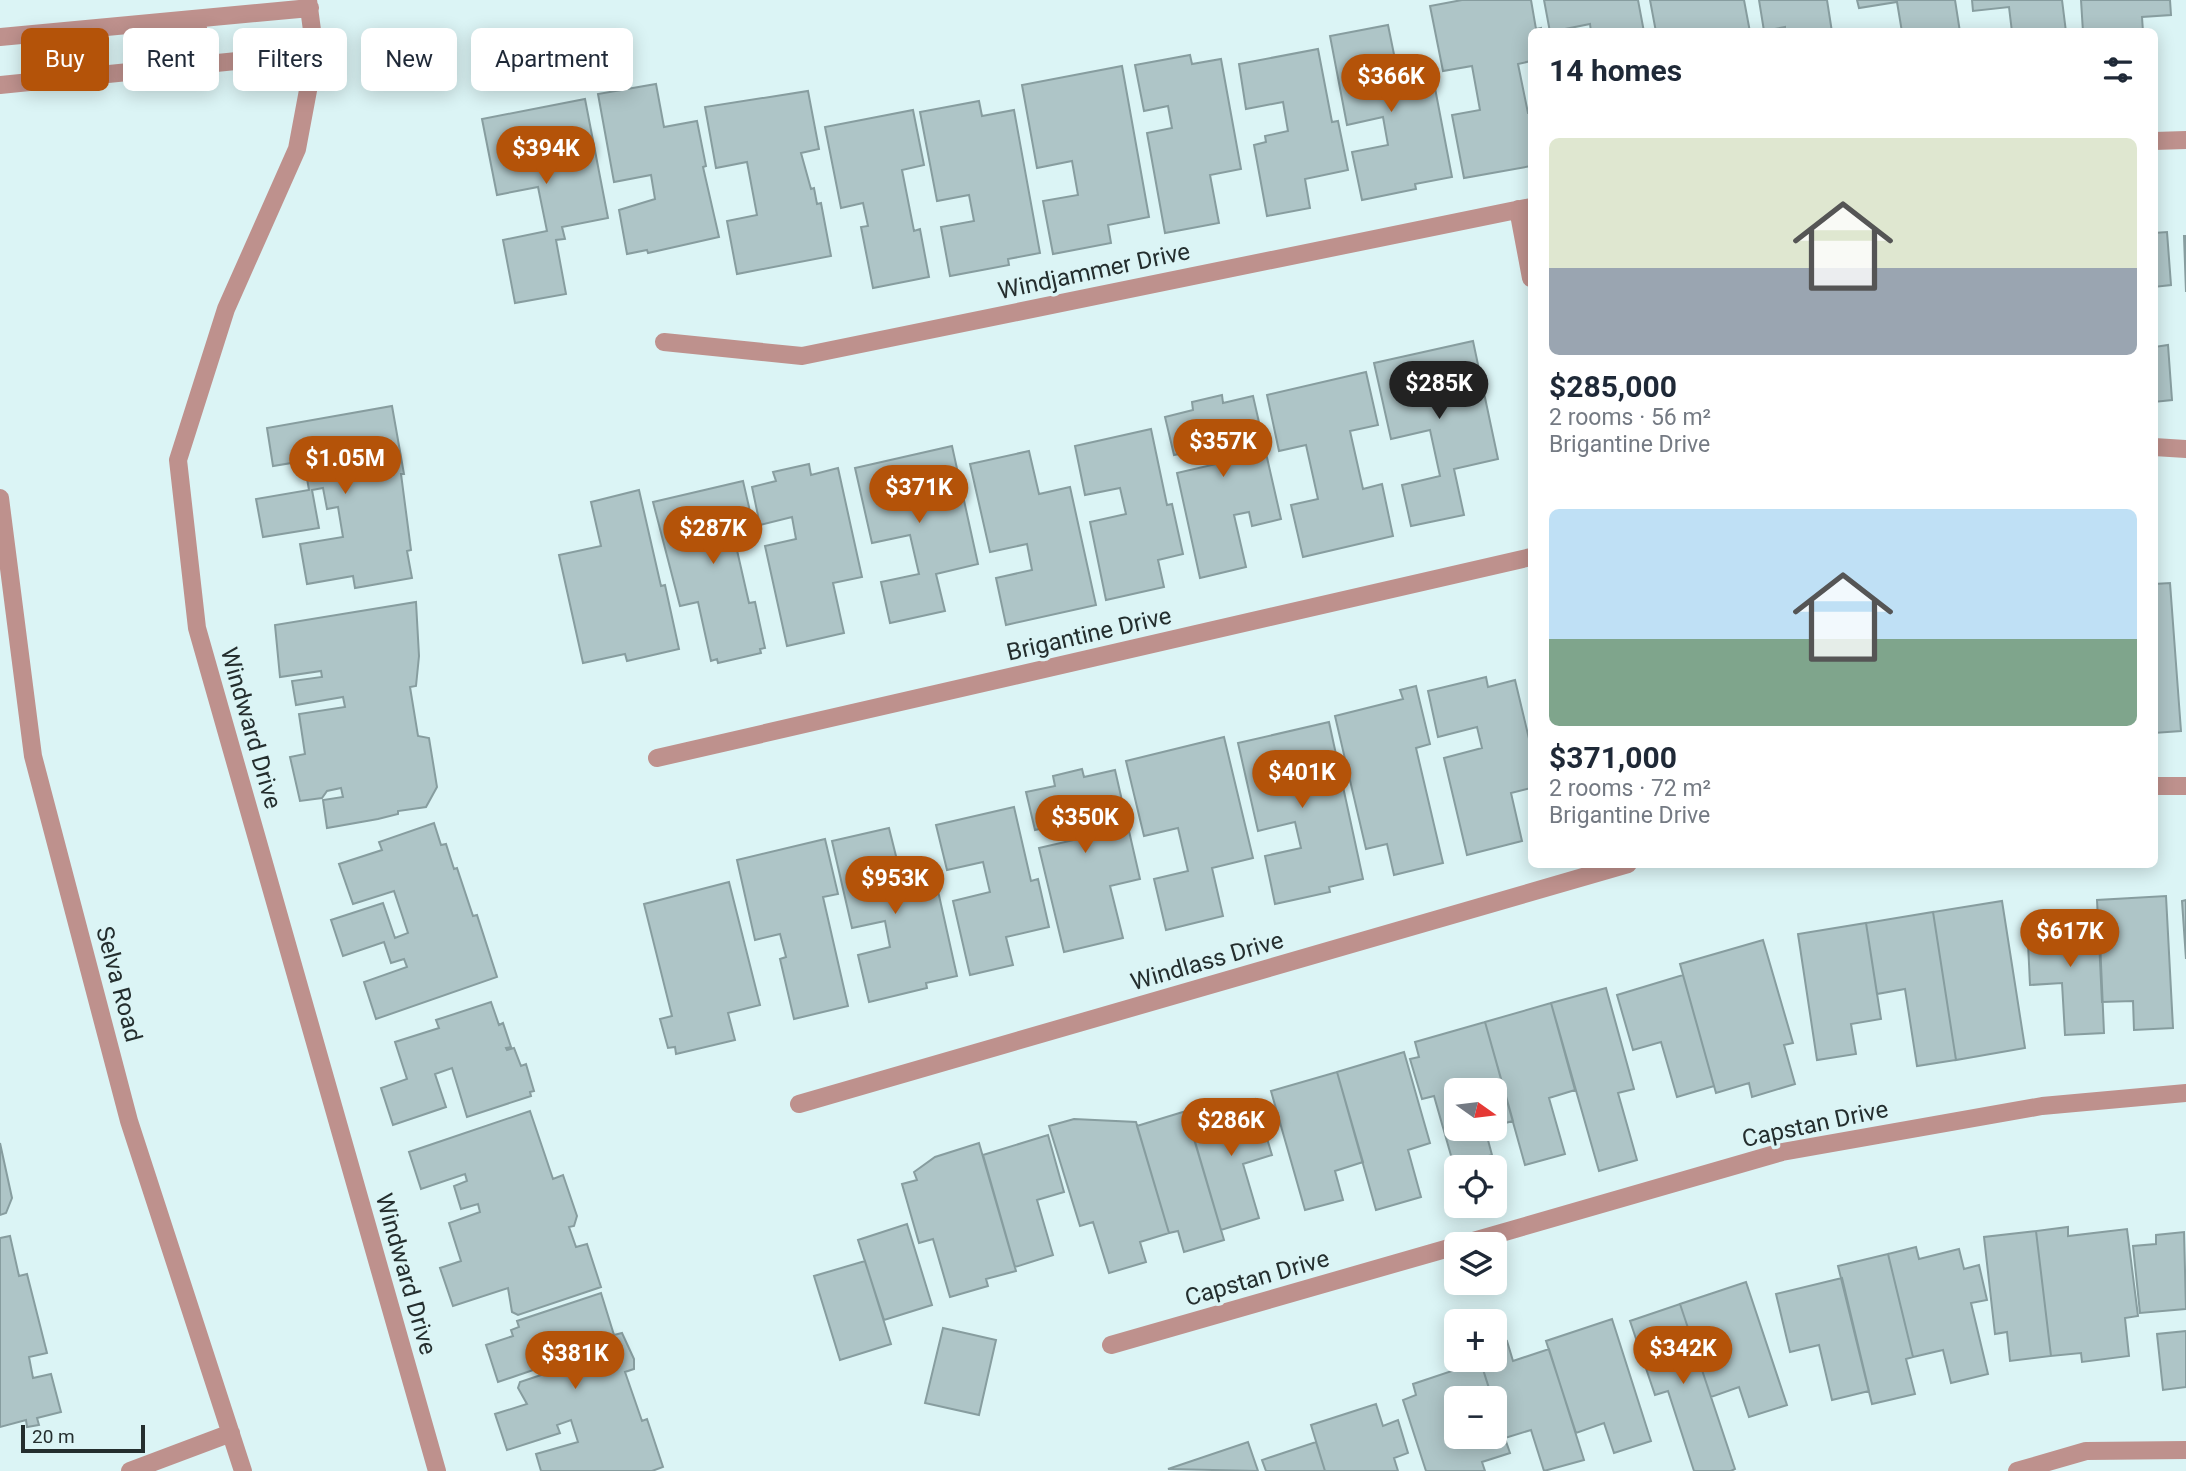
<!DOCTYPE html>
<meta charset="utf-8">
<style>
:root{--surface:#fff;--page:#f6f6f7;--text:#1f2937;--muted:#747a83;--accent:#b45309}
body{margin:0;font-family:Roboto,sans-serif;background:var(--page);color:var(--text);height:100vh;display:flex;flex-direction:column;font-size:26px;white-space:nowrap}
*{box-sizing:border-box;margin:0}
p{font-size:23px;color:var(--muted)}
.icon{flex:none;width:38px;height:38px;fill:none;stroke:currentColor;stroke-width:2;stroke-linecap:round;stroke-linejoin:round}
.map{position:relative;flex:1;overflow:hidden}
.panel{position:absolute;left:1528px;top:28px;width:630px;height:840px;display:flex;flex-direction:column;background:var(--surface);border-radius:10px;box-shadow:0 4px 18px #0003}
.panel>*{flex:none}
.top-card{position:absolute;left:21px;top:28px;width:665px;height:63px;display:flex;gap:14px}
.needle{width:46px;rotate:104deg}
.tools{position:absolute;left:1444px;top:1078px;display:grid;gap:14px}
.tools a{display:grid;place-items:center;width:63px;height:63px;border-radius:10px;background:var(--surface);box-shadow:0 4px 18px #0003;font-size:35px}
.scale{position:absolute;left:21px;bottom:18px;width:124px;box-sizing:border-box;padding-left:7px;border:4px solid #242e2e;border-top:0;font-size:19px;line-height:24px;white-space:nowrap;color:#242e2e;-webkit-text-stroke:5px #dbf4f5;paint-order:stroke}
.price{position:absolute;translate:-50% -60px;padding:0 16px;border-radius:24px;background:var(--accent);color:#fff;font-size:23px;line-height:46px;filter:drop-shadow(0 2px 4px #0008)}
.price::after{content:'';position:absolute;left:50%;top:42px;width:21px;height:16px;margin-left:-10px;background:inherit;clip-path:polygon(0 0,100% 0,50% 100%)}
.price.on{background:#222;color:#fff}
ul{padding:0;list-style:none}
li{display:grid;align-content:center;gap:14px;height:371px;padding:0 21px}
li span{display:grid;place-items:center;height:217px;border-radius:10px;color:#555}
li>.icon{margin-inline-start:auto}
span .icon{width:126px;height:126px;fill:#fffc;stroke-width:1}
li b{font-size:30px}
h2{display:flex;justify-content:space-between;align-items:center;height:84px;padding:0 21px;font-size:30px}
.tag{padding:0 24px;border-radius:10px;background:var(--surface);box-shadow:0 4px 18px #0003;font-size:24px;line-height:63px}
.tag.on{background:var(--accent);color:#fff}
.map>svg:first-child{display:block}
</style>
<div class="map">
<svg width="2186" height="1471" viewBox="0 0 2186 1471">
<rect width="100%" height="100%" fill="#dbf4f5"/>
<path fill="#aec5c7" stroke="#879d9f" stroke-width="2" d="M1462 0H1531L1536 29 1541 28V32H1531V61L1518 64 1528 113H1531V166L1464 178 1452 115 1480 110 1472 66 1443 71 1430 6Z
M1544 0H1638L1644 32H1591L1590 24 1550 32Z
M1650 0H1744L1750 32H1656Z
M1759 0H1827L1832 32H1785V27L1764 31Z
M1857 0H1955L1960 32H1902L1897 2 1859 8Z
M1972 0H2062L2066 32H2012L2009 7 1973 11Z
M2081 0H2170L2171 15 2142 17 2143 32H2083Z
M1388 25 1397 69 1430 62 1452 177 1415 184 1416 189 1362 200 1352 152 1388 145 1383 117 1347 125 1330 36Z
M1318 49 1332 122 1338 121 1348 170 1305 179 1310 208 1267 216 1254 145 1266 142 1265 136 1288 131 1283 102 1246 109 1239 64Z
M1190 55 1192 64 1221 59 1241 169 1210 175 1219 223 1165 233 1147 133 1172 128 1168 106 1144 111 1135 65Z
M1122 66 1149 217 1108 225 1111 243 1053 254 1043 201 1078 195 1072 161 1037 168 1022 85Z
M656 84 664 127 697 121 706 166 703 167 719 237 648 253 647 250 627 254 619 210 655 199 651 175 614 182 598 94Z
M808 91 819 149 801 153 811 189 814 188 817 204 821 203 831 256 737 274 727 221 757 215 747 162 716 168 705 107Z
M585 99 608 218 562 227 565 239 556 240 566 294 515 303 503 240 547 231 538 187 497 195 482 119Z
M979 101 982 116 1014 110 1040 253 1008 259 1009 265 950 276 941 227 974 221 969 195 937 201 920 112Z
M913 110 924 165 902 170 914 231 920 229 929 277 873 288 861 227 868 226 863 203 841 208 825 127Z
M2167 232 2171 285 2154 287V233Z
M2184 236H2186V292Z
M1473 341 1498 459 1454 469 1464 515 1411 526 1402 485 1440 476 1430 430 1391 439 1374 363Z
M2168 345 2172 400 2154 402V347Z
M1366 372 1378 425 1350 431 1363 489 1382 484 1393 536 1303 557 1291 505 1318 499 1306 445 1279 451 1267 395Z
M1222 395 1223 403 1253 396 1281 519 1252 526 1249 512 1234 515 1246 567 1200 578 1177 473 1216 464 1212 447 1174 455 1165 417 1193 410 1192 402Z
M392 406 404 474H401L411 550 407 551 412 578 355 588 353 576 307 584 300 544 343 537 338 507 327 509 323 488 312 490 319 528 263 537 256 499 309 490 305 467 317 465 316 459 273 466 267 428Z
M1151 429 1167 505 1172 504 1183 554 1158 560 1164 587 1106 600 1090 522 1126 514 1120 488 1085 495 1075 446Z
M952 446 978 564 936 574 945 611 890 623 881 582 919 574 910 535 872 543 855 468Z
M1029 451 1039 494 1070 487 1096 605 1006 625 996 578 1032 570 1027 544 990 552 970 464Z
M809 464 811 475 838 468 862 577 833 583 844 633 787 646 765 546 796 539 792 517 760 525 752 487 776 481 773 472Z
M743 481 755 533 734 537 749 603 755 602 765 648 760 649 761 653 718 663 717 659 711 661 698 602 680 606 653 502Z
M639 490 661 586 665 585 679 649 627 661 625 654 583 663 559 555 601 546 591 502Z
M2170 583 2181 731 2154 733V584Z
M416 602 419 656 416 686 410 687 418 736 429 738 437 787 426 807 398 811V814L378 819 327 828 323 800 343 797 341 788 327 791 322 798 300 801 290 757 305 754 299 714 345 707 343 697 296 705 292 681 322 677 321 671 280 677 275 625Z
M1486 677 1488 687 1515 680 1531 747V788L1511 793 1522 841 1467 855 1444 758 1482 748 1477 727 1438 737 1428 691Z
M1416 686 1430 744 1416 748 1443 863 1394 875 1387 844 1366 849 1335 716 1403 699 1400 690Z
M1329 722 1363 879 1329 887 1330 892 1275 904 1265 856 1301 848 1295 822 1258 831 1238 743Z
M1224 737 1253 858 1212 868 1223 916 1166 930 1154 879 1188 871 1178 828 1144 836 1126 761Z
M1082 769 1084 777 1115 770 1140 879 1110 886 1123 938 1064 952 1039 848 1078 839 1074 821 1035 830 1026 792 1055 786 1053 776Z
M1014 807 1031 881 1038 879 1049 927 1006 937 1013 965 970 975 953 901 990 892 983 862 947 870 936 825Z
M434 823 441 845 446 844 454 869 457 868 473 916 477 915 497 977 376 1019 364 982 407 967 404 959 391 963 384 942 343 956 331 920 383 903 395 938 408 933 394 891 353 904 339 864 382 850 379 842Z
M889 828 900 872 932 864 957 976 926 983 927 988 869 1002 858 955 890 947 885 921 852 928 832 841Z
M825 839 838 894 823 897 848 1006 794 1019 780 959 786 957 780 934 755 940 737 860Z
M729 882 760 1005 728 1013 735 1040 676 1054 675 1047 668 1048 660 1019 672 1016 644 904Z
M2166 896 2173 1028 2134 1030 2133 1001 2102 1002 2097 900Z
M2186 900V959L2182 901Z
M2002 901 2025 1048 1956 1060 1933 912Z
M1933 912 1956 1060 1917 1066 1905 989 1877 994 1866 923Z
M2099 918 2104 1033 2065 1035 2062 983 2030 985 2027 922Z
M1866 923 1881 1019 1851 1024 1856 1054 1817 1060 1798 934Z
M1763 940 1793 1043 1784 1045 1795 1084 1752 1097 1749 1083 1716 1093 1680 964Z
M1683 975 1714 1086 1677 1097 1661 1042 1633 1050 1617 995Z
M1606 988 1634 1089 1618 1093 1637 1160 1599 1171 1551 1003Z
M491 1002 499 1025 503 1023 511 1047 506 1048 507 1050 514 1048 521 1066 526 1064 534 1091 530 1092 531 1096 467 1117 452 1068 435 1074 446 1107 393 1125 381 1088 407 1079 395 1042 439 1028 436 1020Z
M1551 1003 1575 1090 1549 1098 1565 1154 1525 1165 1485 1022Z
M1485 1022 1513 1121 1494 1126V1090H1456V1129H1485L1492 1155 1454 1166 1434 1096 1422 1099 1410 1059 1419 1057 1415 1042Z
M1404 1052 1430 1143 1408 1150 1421 1197 1376 1210 1337 1072Z
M1337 1072 1363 1162 1335 1171 1343 1200 1305 1210 1271 1091Z
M1255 1099 1272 1155 1243 1164 1259 1218 1221 1230 1188 1119Z
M530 1111 553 1179 563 1175 577 1216 574 1226 569 1227 576 1247 587 1244 601 1287 518 1315 512 1312 508 1288 453 1306 440 1268 461 1261 449 1223 480 1212 478 1204 461 1209 454 1186 467 1181 465 1174 421 1189 409 1152Z
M1186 1111 1224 1240 1184 1252 1178 1231 1169 1233 1137 1126Z
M1074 1119 1136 1122 1169 1233 1140 1242 1146 1262 1109 1273 1093 1222 1080 1226 1049 1126Z
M1048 1135 1064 1192 1037 1200 1053 1255 1015 1267 983 1155Z
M0 1143 12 1198 6 1213 0 1215Z
M979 1143 1016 1271 986 1279 988 1286 950 1297 933 1239 919 1243 902 1184 917 1180 914 1172 935 1157Z
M907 1224 932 1305 884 1320 858 1240Z
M2068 1227V1236L2127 1229 2138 1316 2125 1318 2129 1356 2082 1362 2081 1353 2051 1356 2036 1231Z
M2036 1231 2051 1356 2010 1361 2007 1332 1995 1334 1984 1237Z
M2184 1232 2186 1309 2140 1313 2133 1246 2156 1244V1235Z
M10 1236 19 1276 27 1274 47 1353 29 1357 33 1378 51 1374 61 1412 37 1418 39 1425 27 1427 26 1420 0 1427V1238Z
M1916 1247 1919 1259 1959 1249 1964 1269 1979 1265 1987 1300 1971 1303 1988 1374 1951 1383 1943 1350 1913 1357 1888 1254Z
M1888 1254 1913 1357 1906 1359 1915 1394 1872 1404 1838 1266Z
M865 1261 891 1344 840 1360 814 1276Z
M1842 1278 1869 1391 1832 1400 1819 1345 1790 1352 1776 1294Z
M1746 1282 1787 1405 1749 1417 1739 1387 1711 1397 1680 1304Z
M601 1293 614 1335 622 1333 634 1359V1369L625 1372 642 1421 647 1419 663 1467 652 1471H541L536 1454 578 1442 571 1420 557 1425 560 1433 507 1450 495 1414 527 1404 518 1388 520 1382 541 1375 539 1368 498 1382 486 1345 513 1336 511 1330 519 1327 517 1321Z
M1680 1304 1735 1469 1731 1471H1694L1668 1391 1655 1395 1630 1321Z
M1612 1319 1651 1441 1614 1453 1604 1423 1576 1433 1546 1341Z
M943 1328 996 1340 979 1415 925 1403Z
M2186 1331V1387L2163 1390 2157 1334Z
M1507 1341 1513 1361 1549 1349 1584 1460 1544 1471 1531 1430 1505 1438 1480 1360H1494V1345Z
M1456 1357V1360H1480L1492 1398H1456V1437H1494V1406L1510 1453 1482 1462 1485 1471H1426L1403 1400 1416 1395 1413 1384 1455 1370 1450 1359Z
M1376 1404 1383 1426 1398 1420 1408 1453 1394 1458 1398 1471H1325L1311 1425Z
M1248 1442 1258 1471 1168 1469Z
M1316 1442 1325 1471H1266L1262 1460Z"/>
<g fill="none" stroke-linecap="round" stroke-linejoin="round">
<path stroke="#be918d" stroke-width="18" d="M308 0 315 53 297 149 226 309 178 460 197 628 437 1471
M197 19 202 65
M0 37 310 8
M0 85 315 53
M2154 141 2186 140
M1518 209 1531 278
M664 342 802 356 1531 207
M2154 447 2186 449
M0 498 33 756 129 1121 243 1471
M657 758 1531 557
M2154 786H2186
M799 1104 1628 864
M1463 1244 1782 1152 2042 1106 2186 1093
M1111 1345 1456 1246
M130 1471 231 1433
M2017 1471 2086 1451 2186 1450"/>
</g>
<g text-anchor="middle" stroke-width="7" stroke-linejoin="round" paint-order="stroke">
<g font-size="24" fill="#242e2e" stroke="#dbf4f5">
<text transform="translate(1094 271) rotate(-12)" y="8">Windjammer Drive</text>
<text transform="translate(1089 634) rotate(-13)" y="8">Brigantine Drive</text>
<text transform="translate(251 728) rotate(74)" y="8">Windward Drive</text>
<text transform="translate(1207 961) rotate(-16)" y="8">Windlass Drive</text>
<text transform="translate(119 984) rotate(75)" y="8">Selva Road</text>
<text transform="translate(1815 1124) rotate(-12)" y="8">Capstan Drive</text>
<text transform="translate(406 1274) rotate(74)" y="8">Windward Drive</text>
<text transform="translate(1257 1278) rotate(-16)" y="8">Capstan Drive</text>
</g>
</g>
</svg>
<div class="tools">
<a><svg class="needle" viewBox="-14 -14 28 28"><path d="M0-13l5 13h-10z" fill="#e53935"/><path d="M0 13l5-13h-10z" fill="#747a83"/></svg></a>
<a><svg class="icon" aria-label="locate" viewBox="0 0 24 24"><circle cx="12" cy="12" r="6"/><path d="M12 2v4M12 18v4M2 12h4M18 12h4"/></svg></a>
<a><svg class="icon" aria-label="layers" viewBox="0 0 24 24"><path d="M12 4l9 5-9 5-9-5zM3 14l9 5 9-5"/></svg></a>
<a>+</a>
<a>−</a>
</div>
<div class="scale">20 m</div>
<b class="price" style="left:1391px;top:114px">$366K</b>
<b class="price" style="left:546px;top:186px">$394K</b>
<b class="price on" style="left:1439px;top:421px">$285K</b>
<b class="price" style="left:1223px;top:479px">$357K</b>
<b class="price" style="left:345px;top:496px">$1.05M</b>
<b class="price" style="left:919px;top:525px">$371K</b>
<b class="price" style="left:713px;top:566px">$287K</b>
<b class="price" style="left:1302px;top:810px">$401K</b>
<b class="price" style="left:1085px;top:855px">$350K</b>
<b class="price" style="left:895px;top:916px">$953K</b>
<b class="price" style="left:2070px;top:969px">$617K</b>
<b class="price" style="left:1231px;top:1158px">$286K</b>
<b class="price" style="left:1683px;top:1386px">$342K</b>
<b class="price" style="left:575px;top:1391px">$381K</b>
<div class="top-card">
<a class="tag on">Buy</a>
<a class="tag">Rent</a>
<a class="tag">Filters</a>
<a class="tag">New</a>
<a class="tag">Apartment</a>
</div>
<section class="panel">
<h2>14 homes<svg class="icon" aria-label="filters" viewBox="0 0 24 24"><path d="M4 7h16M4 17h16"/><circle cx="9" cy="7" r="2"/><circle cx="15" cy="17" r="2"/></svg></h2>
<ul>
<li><span style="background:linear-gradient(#dfe7d0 60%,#9aa5b1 0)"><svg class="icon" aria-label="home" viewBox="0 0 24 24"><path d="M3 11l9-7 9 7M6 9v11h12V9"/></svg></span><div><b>$285,000</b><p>2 rooms · 56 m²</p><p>Brigantine Drive</p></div></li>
<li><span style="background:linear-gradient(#bfe0f5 60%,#7fa58c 0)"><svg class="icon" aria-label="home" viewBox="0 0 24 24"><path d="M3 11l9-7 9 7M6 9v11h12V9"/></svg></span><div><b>$371,000</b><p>2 rooms · 72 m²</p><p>Brigantine Drive</p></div></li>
</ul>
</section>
</div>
